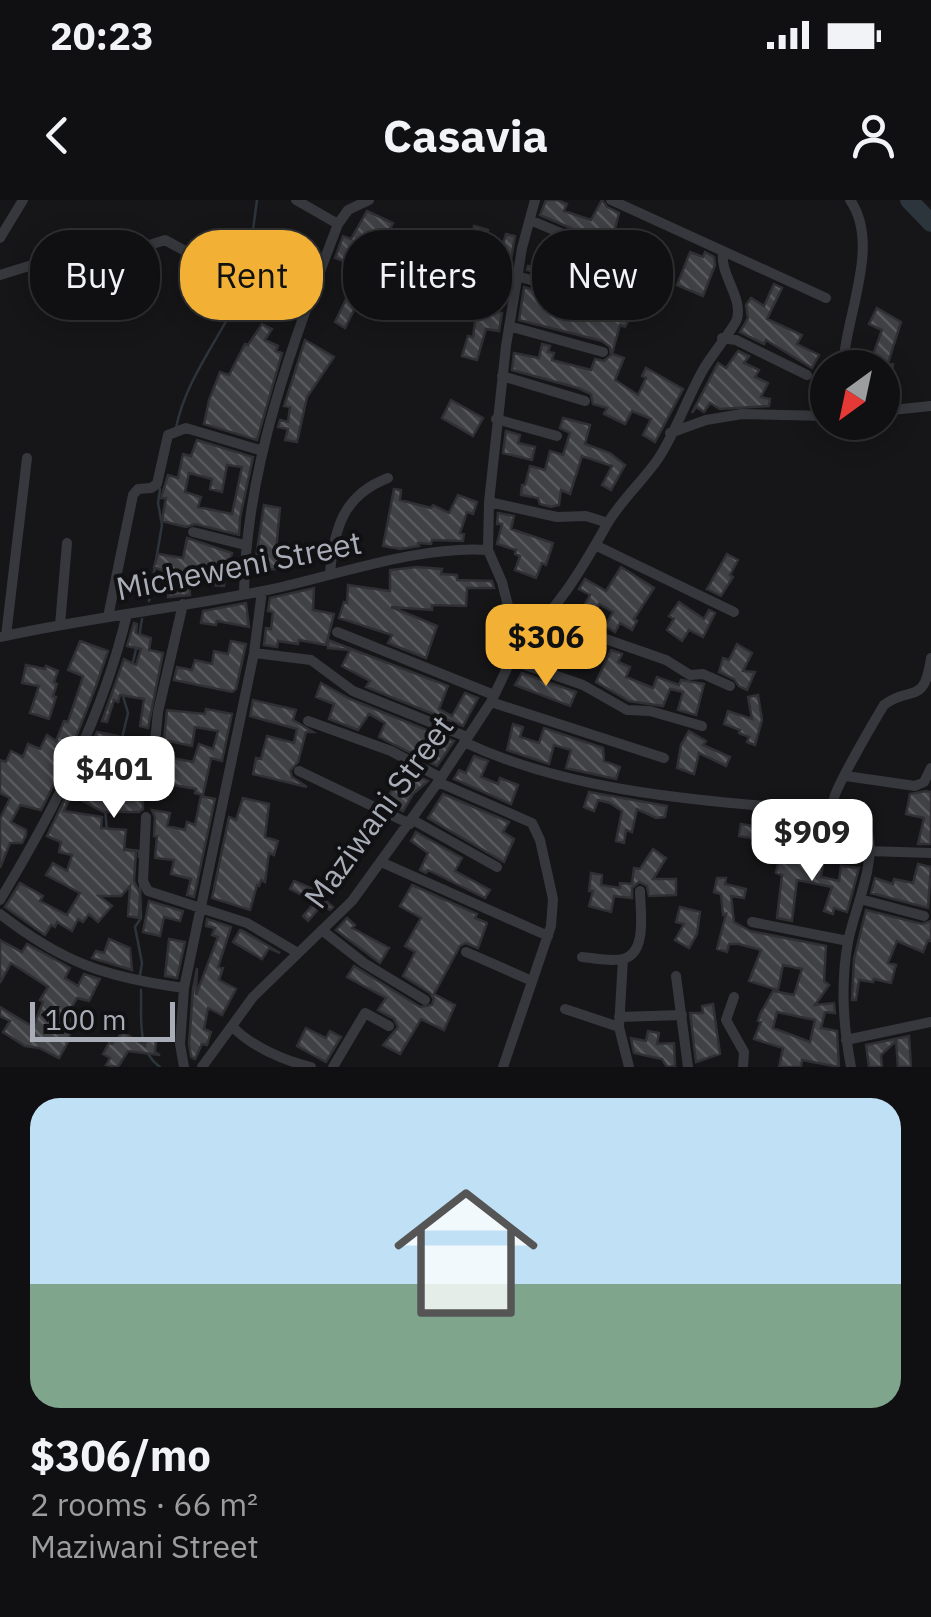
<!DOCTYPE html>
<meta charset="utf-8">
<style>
:root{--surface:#101012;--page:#1e1e20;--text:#f1f3f6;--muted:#9c9d9f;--line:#303032;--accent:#f2b134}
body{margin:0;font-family:"IBM Plex Sans",sans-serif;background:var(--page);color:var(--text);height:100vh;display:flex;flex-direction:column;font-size:38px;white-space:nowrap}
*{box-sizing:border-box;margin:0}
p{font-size:32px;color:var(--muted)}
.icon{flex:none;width:55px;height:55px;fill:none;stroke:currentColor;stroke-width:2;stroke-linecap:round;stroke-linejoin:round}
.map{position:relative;height:867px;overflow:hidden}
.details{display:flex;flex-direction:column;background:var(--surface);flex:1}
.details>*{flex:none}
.hud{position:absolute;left:30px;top:30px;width:872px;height:90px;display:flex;gap:20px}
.needle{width:65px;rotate:213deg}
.fabs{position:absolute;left:810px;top:150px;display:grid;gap:20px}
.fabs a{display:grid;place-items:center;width:90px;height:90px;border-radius:50%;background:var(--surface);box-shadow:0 5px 25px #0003,0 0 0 2px var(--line);font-size:50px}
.scale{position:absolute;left:30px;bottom:25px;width:145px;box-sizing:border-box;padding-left:10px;border:5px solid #a8adb8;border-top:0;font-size:28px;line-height:35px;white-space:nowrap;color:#a8adb8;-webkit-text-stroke:8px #111113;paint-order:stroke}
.price{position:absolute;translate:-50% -85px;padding:0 22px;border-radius:20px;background:#fff;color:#222;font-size:32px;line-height:65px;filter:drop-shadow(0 2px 5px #0008)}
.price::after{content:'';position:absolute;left:50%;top:60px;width:30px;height:22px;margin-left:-15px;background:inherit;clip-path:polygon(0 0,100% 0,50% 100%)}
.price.active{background:var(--accent);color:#111}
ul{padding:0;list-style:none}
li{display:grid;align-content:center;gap:20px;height:530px;padding:0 30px}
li+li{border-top:2px solid var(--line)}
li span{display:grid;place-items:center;height:310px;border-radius:30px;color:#555}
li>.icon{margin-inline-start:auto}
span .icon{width:180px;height:180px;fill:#fffc;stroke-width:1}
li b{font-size:42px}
.chip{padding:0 35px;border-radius:40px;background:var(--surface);box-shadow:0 5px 25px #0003,0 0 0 2px var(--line);font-size:35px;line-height:90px}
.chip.active{background:var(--accent);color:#111}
.status{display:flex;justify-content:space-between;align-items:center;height:70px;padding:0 50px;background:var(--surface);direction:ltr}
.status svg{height:28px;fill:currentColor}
header{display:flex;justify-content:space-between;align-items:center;height:130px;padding:0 30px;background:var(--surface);font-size:45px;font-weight:700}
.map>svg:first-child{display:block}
</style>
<div class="status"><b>20:23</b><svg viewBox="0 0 49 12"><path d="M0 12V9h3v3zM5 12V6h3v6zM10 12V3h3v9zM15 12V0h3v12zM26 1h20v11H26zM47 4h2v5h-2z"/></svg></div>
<header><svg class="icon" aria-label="back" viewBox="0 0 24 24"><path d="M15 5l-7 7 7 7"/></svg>Casavia<svg class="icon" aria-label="person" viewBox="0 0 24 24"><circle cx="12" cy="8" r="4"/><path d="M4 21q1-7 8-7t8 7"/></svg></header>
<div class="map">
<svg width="931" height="867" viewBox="0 0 931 867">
<defs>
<pattern id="building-back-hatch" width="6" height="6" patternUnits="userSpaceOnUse" patternTransform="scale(2.5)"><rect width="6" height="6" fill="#404145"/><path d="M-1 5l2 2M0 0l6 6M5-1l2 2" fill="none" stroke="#595a5e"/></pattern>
</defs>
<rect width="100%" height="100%" fill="#161618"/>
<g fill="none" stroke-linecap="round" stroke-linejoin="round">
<path stroke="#2c353c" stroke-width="2.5" d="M176 228C185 182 216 143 237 101L244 97 257 0
M149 401 162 325 158 303 160 289
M139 437 142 419
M133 462 137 445
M120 547 128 513 123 496
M105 609 107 631
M124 649 139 651V657
M140 775 142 763 135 727 141 718 140 685
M141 790C142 817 136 850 160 867"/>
<path stroke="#2c353c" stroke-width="18" d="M909 0 931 23"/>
</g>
<path fill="url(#building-back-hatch)" stroke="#303034" stroke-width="2.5" fill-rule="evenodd" d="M546 0H557L567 4 564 11 591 20 602 0 607 7 619 13 611 45 540 15Z
M367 11 393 23 382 44 364 34 358 48 369 53 361 68 335 58 343 36 351 39Z
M474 26 488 30 487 40 503 44 506 34 515 36 509 71 455 59 459 44 472 47Z
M561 43 618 66 626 64 628 55 649 63 632 113 625 127 620 125 612 154 624 158 615 180 638 195 646 178 642 176 646 168 683 189 655 242 643 235 651 219 632 211 625 224 604 214 607 208 593 204 591 194 578 188 512 170 514 153 539 158 542 144 550 146 548 152 554 153 552 160 591 170 595 159 604 161 611 155 610 147 602 141 519 120 524 87 597 108 607 103 613 75 585 66 583 78 576 77 575 84 527 70 528 66 557 71 560 57 556 55Z
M690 52 703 57 705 52 714 57 715 65 703 96 677 85Z
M359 72 370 78 345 128 335 122Z
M774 84 782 88 767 119 802 135 797 144 819 155 812 168 766 140 764 144 740 132 748 118 746 105 751 98 764 106Z
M877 108 901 122 888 163 893 164 891 179 882 178V168H860L864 152 873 155 882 130 869 124Z
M477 109 502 113 499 131 486 129 477 160 462 156 468 136 473 137Z
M262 124 272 129 265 140 278 146 276 151 282 153 257 240 204 224 209 200 220 172 229 175 245 144 248 145Z
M305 140 334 157 307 197 297 242 285 240 288 229 278 227 280 220 288 222 290 207 284 206Z
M738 151 749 156 744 163 759 170 755 177 768 183 761 197 770 199 769 206 720 209 710 203 704 212 696 207 692 213 718 163 726 168Z
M451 200 483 218 473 236 442 218Z
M563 218 590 225 585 244 610 253 625 265 611 290 602 285 612 266 582 256 570 294 561 290 559 305 551 307 540 304 538 298 521 295 522 285H525L530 266 545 270 550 251 563 255 570 233 560 228Z
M506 231 520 235 518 243 535 247 532 260 503 253Z
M197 240 253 257 240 318 239 335 195 324 186 327 162 321 166 298H161L168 275 178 278 183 254 191 256ZM227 265 242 267 232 314 198 307 201 297 185 292 189 273 212 279 210 289 222 292Z
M394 289 401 290 400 300 431 308 433 305 449 313 458 295 477 302 473 314 467 312 460 333 464 334 463 341 432 340 431 344 418 343 419 346 400 349 383 346Z
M264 305 280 308 276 351H286V356H309V365H276V369L254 370Z
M498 313 514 316 511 329 553 343 546 365 542 363 536 378 515 370 520 356 515 354 516 350 497 344 502 324H497Z
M187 338 232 353 230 361 227 360 224 386 211 385 212 378 189 375 190 395 168 397 170 374 154 367 158 354 183 358Z
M727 354 738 360 730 375 733 377 721 396 707 389Z
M417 367 442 369 441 374 457 375V380L492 381 494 388H467L466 406 432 405V410L391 407 437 426 426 458 388 443 392 435 339 418 344 402 347 403 348 385 390 391V370Z
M621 367 654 388 634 419 637 421 632 430 620 423 615 432 605 426 613 412 599 404 594 414 583 408 590 395 579 389 585 379 606 391Z
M314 388 313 410 334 414 326 445 299 440 298 444 278 441 277 447 264 445 266 428 271 429 273 412 268 411 270 398Z
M679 402 704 419 709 410 715 413 703 437 689 430 682 441 667 430 674 419 669 416Z
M246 403 249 427 217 421 216 425 201 423 203 411Z
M134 423 137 424 136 433 151 438 149 450 163 453 148 528 140 526 144 499 120 495 118 502 114 500 107 522 102 521 124 459 136 465 141 449 127 446Z
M328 440 448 486 439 509 452 516 465 493 478 498 463 526 366 487 370 481 342 466 350 450 328 448Z
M80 441 108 451 96 486 74 542 70 540 61 557 66 560 41 610 20 605 11 622 26 630V635L22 643H10L0 668V619L10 598 0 593V560L6 562 11 551 23 557 28 544 40 549 47 535 56 541 64 521 68 522 82 480 83 476 68 470Z
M231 441 246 444 236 489 232 492 174 480 177 467 192 470 195 460 212 464 214 451 228 454Z
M737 444 752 453 743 471 755 472 747 490 739 486 734 479 719 472 723 458 729 460Z
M611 450 622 454 618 462 630 467 626 477 653 488 657 477 679 485 681 480 704 484 696 515 678 510 683 492 670 489 663 506 629 501 596 482Z
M26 465 45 469 46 466 58 471 54 482 57 484 53 496 56 497 49 519 30 513 39 486 22 483Z
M522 473 576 492 570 506 515 485Z
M321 483 350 499 454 541 437 566 379 537 385 523 369 514 358 530 329 519 334 504 316 497Z
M758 495 762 520 755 545 747 542 749 537 739 533 740 530 724 524 728 511 752 519 748 497Z
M253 500 296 510 293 520 313 532H306L298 562 290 571 292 577 307 587 253 574 256 558 261 559 267 536 294 543 297 529 250 516Z
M206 509 232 514 222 561 211 558 203 595 195 593 196 589 118 575 117 596H143V609L139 612H104L71 595 64 611 102 617 101 628 126 630 124 650 136 651 134 681 140 694 139 718 128 716 130 686 121 696H99L112 706 98 722 89 714 83 722 78 719 72 731 57 722 55 727 51 725 45 735 5 707 20 683 43 696 40 701 67 715 80 693 46 675 53 663 67 671 72 655 59 652 61 642 47 636 97 532 118 536 114 546 139 553 137 568 156 571 162 556 193 562 199 544 213 549 218 531 195 527 192 546 164 540 167 510 205 514Z
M513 524 523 527 520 537 539 543 544 528 603 548 604 561 620 567 616 579 566 568 571 550 554 545 549 564 507 550Z
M689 531 706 541 703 545 730 557 726 566 699 553 694 574 677 568 681 545Z
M474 556 488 561 481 577 498 584 500 578 518 585 511 604 454 579 459 570 466 573Z
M418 576 428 581 413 594 403 611 385 602 399 578 411 586Z
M926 591 931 592V644H918L924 618 906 614 910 594Z
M589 592 667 606 665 617 656 618 637 609 632 632 626 630 624 643 616 641 622 611 610 603 598 600 594 611 584 607Z
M443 594 509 622 503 632 514 639 504 662 428 618Z
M201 596 215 599 194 697 187 695 191 679 171 674 174 660 155 658 157 636H154L155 617 152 610 170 613 167 626 185 630 187 622 195 625Z
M243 598 269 604 265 637 278 641 274 655 269 653 265 682 261 680 259 686 257 685 250 710 212 698 229 617 236 620Z
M741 624 784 631 781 646 773 645 774 642 739 636Z
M416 632 462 658 455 671 490 690 485 698 428 670 426 673 420 670 428 653 411 641Z
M653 649 666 658 653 679H676V695L649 696 647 686 639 682 632 688V698L614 696 611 712 589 706 593 691H589L591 673 602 675 601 685 620 688V683L632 684 634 668 640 669Z
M780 653 823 665 821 677 839 681 841 666 859 668 847 712 834 708 833 714 824 711 832 687 797 680 792 721 777 718 782 675 776 673Z
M918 664 931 667 928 708 871 693 875 678 893 684 894 679 913 683Z
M717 678H726L725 684 746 689 744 698 731 696 734 722 750 731 826 746 824 781 829 785 815 805 834 803 835 813 825 812 821 828 837 831 839 867 802 860 801 867H779L783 848 754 839 761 822 758 821 760 814 773 791 794 795 802 769 783 765 778 790 749 781 761 750 739 744H729L727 752 717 749 726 714 723 715 721 694 714 692ZM777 812 815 820 810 842 773 828Z
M294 681 311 688 333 707 330 710 322 705 308 721 303 716 315 702 290 689Z
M412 685 477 714 475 718 487 723 478 748 466 743 460 746 434 794 455 805 444 830 421 819 400 854 383 845 398 827 394 819 378 810 386 798 347 777 354 766 420 807 432 805 434 799 430 793 403 776 415 752 405 746 421 718 400 706Z
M149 701 183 711 180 721 164 717 160 736 143 732Z
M680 707 700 712 697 734 689 748 675 740 684 724 676 722Z
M866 710 922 724 931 721V741L928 740 923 752 897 741 888 763 896 765 891 783 874 779 873 782 859 780 856 800H852L854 759Z
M347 718 355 725 352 728 389 748 380 763 336 730Z
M207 719 231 727 218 767 223 768 219 780 236 789 222 815 208 808 204 829 211 832 207 845 202 844 195 859 191 857 189 844 193 789 197 768 196 795 218 737 212 735 215 728 206 726Z
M240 730 243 731 280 753 269 748 262 759 233 742Z
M109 739 130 748 132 770 92 758 96 751 104 753Z
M169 739 185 742 177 778 165 776Z
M0 740 22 752 27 744 70 768 65 778 78 786 84 774 100 779 89 801 77 798 68 814 74 816 68 842 59 858 39 848 25 846 3 832 10 821 0 816V807L33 827 43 802 40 800 48 787 11 763 0 783Z
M713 804 720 854 696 862 690 813H703L702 806Z
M306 828 326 838 330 831 341 837 326 862 297 846Z
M648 831 659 833 657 844 674 843 675 866 667 867 662 859 634 853 631 838 646 841Z
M123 832 145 846 146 839 156 840 155 852 160 855 128 851 118 867 106 865 110 858 103 854 109 843 112 844Z
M909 836 911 867H898L896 841 881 855 882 867H869L866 845Z"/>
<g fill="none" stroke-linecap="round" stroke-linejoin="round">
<path stroke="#37383d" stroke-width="10" d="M611 0 826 98
M530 20 620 58
M338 24 348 10 369 0
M0 38 23 0
M0 75 58 57 140 48 165 40 187 52 234 54
M517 76 599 100
M509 126 603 152
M722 138 736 140 807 175
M843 168C844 119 882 45 850 0
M502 176 585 201
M882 211 931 206
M496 219 557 236
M670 233 706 220 742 214 828 216
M489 302 557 317 586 316 608 323
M193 332 245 345
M597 346 734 412
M330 373C334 329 343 295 388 278
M244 393C246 265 293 142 338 24L296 0
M552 414 571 427 666 460 690 475 703 474 730 486
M108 417 133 295 138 289 151 288 157 284 168 235 186 228 263 251
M60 425 67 343
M337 432 494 495
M6 436 27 258
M0 437C87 418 176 408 263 391 332 377 418 345 488 350
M516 448C558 408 578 376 606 326 620 301 642 282 658 259 676 232 687 198 703 170 710 157 734 128 737 119 743 97 720 75 723 53
M254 453 311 460 353 491 467 537
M511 460 583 485 627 510 650 511 702 526
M491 502 664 558
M308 521 391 551 441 578
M464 542C575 594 701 600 821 611 837 613 862 616 868 635 876 664 853 714 848 742 840 785 843 825 851 867
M154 553 158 512 183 404
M299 571 410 624
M846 576 915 586 924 582 931 568
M438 582 532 623 540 640 553 699 551 726 503 867
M840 614C837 609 833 605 834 599 834 590 876 518 884 505 910 484 924 508 931 458
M146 617 143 681 148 691 247 723 298 753
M413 620 497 667
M868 651 931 653
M381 662 548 736
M860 699 924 716
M0 700C54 610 103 516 127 414
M0 714C63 763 105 777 184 788
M752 722 848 741
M323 731 364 763 425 800
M466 752 532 781
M582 757C594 758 611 762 623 759 648 753 640 709 640 691
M623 759 619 827 629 867
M676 776 688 867
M734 797 726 820 744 852 743 867
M565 809 619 827
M619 817 682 815
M232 826C250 846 285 861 311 867
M846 840 931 822
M184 867 180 844 184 788 254 453 262 391
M202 867 253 797 352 701 441 578 491 502 511 460 516 437 502 382 488 350 489 302 506 146 522 48 535 0
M333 867 365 813 389 826"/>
</g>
<g text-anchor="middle" stroke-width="8" stroke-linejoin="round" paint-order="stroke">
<g font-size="32" fill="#a8adb8" stroke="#111113">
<text transform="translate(239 366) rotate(-11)" y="11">Micheweni Street</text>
<text transform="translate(379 612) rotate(-54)" y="11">Maziwani Street</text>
</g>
</g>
</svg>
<div class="fabs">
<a><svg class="needle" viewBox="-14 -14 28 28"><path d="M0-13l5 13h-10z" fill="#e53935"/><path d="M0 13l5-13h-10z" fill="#9c9d9f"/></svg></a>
</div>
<div class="scale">100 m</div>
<b class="price active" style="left:546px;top:489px">$306</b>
<b class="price" style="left:114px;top:621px">$401</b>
<b class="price" style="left:812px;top:684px">$909</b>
<div class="hud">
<a class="chip">Buy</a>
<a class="chip active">Rent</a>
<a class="chip">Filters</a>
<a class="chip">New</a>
</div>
</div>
<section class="details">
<ul>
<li><span style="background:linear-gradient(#bfe0f5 60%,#7fa58c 0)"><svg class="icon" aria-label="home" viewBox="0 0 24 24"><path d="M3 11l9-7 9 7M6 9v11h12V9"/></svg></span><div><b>$306/mo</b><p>2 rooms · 66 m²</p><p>Maziwani Street</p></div></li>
</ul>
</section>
